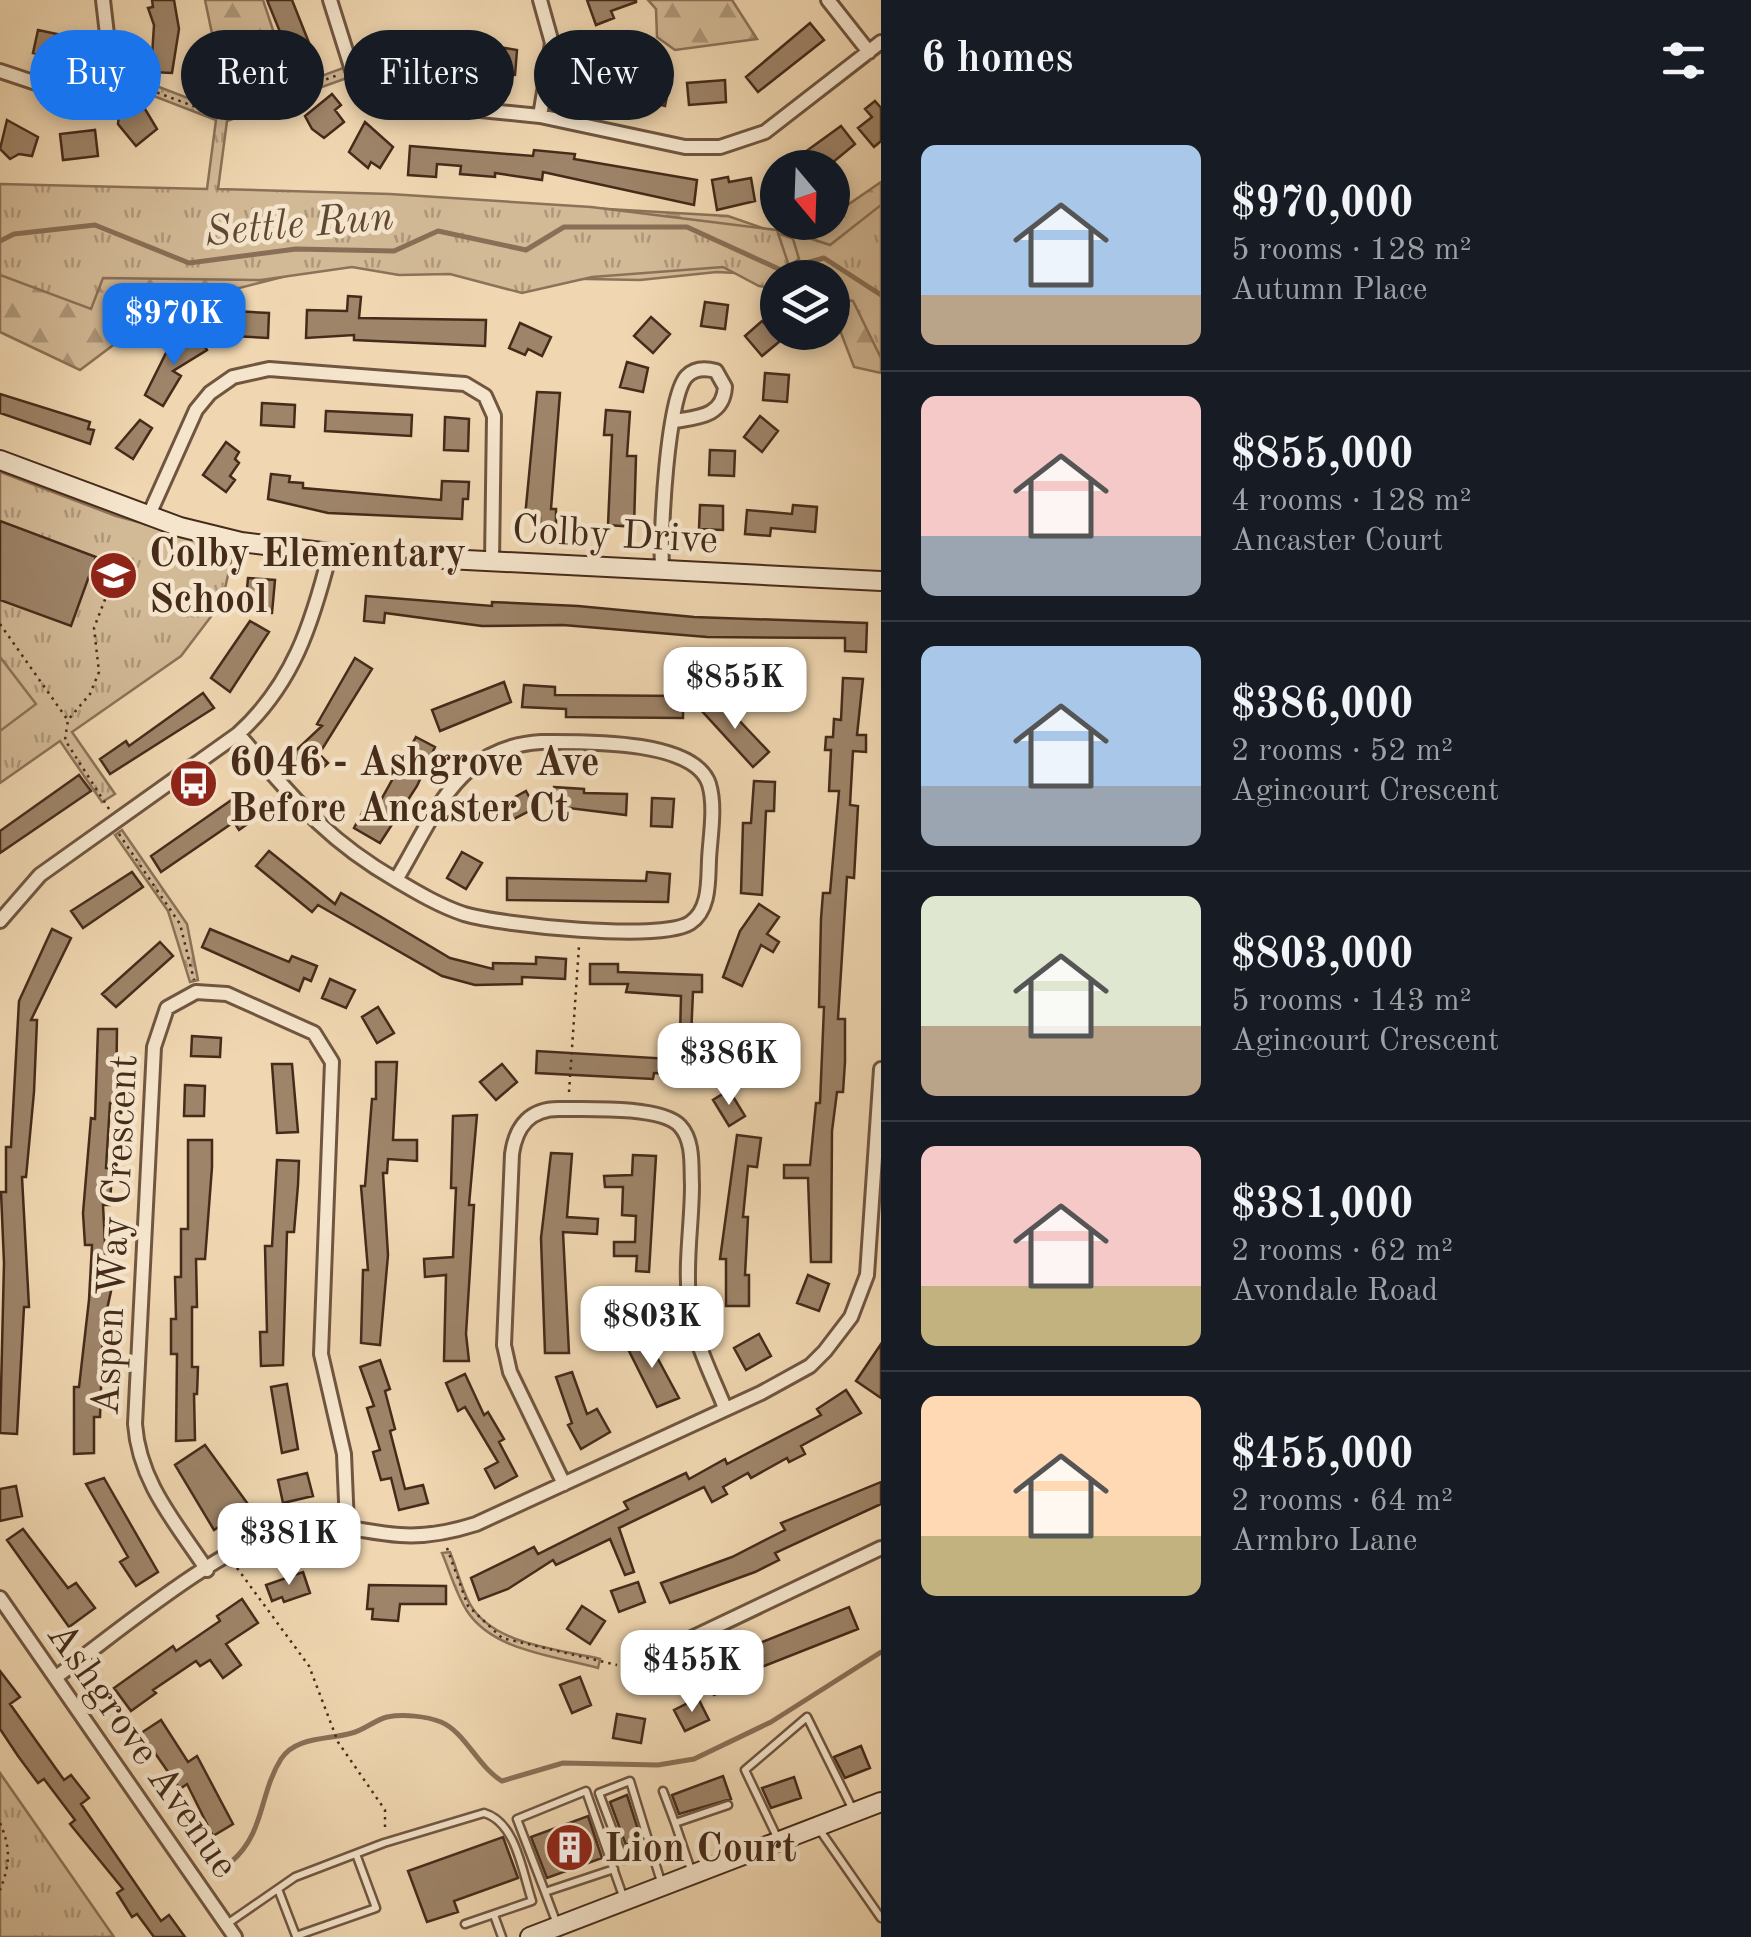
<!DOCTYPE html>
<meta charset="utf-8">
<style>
:root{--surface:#171b24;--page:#242831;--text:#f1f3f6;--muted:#9ea1a6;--line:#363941;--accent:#1a73e8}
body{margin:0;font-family:"Old Standard TT",serif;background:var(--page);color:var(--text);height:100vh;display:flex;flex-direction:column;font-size:38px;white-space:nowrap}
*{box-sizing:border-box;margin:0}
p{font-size:32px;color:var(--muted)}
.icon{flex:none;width:55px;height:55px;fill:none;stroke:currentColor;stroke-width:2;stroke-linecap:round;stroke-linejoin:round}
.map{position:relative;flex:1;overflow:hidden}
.side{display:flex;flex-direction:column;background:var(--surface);width:870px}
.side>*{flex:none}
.banner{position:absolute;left:30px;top:30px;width:700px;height:90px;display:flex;gap:20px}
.needle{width:65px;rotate:161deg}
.tools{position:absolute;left:760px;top:150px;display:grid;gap:20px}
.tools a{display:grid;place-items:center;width:90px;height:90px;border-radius:50%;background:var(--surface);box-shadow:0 5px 15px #0003;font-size:50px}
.price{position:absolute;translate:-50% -85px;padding:0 22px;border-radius:20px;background:#fff;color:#222;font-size:32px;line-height:65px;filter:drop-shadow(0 2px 5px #0008)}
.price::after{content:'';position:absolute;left:50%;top:60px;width:30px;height:22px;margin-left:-15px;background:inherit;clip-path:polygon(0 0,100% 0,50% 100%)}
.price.selected{background:var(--accent);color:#fff}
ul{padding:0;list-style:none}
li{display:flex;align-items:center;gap:30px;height:250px;padding:0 40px}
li+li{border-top:2px solid var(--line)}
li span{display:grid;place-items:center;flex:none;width:280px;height:200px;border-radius:15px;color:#555}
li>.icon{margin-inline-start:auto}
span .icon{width:120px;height:120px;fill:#fffc;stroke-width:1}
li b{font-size:42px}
h2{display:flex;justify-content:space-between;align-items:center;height:120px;padding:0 40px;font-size:42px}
.chip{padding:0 35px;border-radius:45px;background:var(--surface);box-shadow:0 5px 15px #0003;font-size:35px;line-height:90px}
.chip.selected{background:var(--accent);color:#fff}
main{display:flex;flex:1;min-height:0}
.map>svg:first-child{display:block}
</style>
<main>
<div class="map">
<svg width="881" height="1937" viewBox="0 0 881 1937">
<defs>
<pattern id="forest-firs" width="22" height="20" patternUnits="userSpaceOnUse" patternTransform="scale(2.5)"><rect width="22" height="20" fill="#d3ba97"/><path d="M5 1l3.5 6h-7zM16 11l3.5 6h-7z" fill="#ad977a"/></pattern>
<pattern id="park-tufts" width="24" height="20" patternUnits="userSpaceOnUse" patternTransform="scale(2.5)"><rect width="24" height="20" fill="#d3ba97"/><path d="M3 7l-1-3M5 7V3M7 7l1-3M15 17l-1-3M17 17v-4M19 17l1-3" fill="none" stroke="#ad977a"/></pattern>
</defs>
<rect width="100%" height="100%" fill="#f0d7b1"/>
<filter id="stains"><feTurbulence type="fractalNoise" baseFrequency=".002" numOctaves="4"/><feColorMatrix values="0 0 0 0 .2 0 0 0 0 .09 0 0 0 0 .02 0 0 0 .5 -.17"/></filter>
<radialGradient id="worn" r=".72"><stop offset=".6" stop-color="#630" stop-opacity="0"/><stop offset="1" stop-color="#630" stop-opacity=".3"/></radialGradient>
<path fill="url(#forest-firs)" stroke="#8c7258" stroke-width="2.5" d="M205 0H263L287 72 224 91Z
M648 0H732L757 39 675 50 657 37 656 9Z
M881 182V373L854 367 833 312 832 278 717 272 640 280 488 277 390 250 164 307 80 370 0 332V195L433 199 728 216 797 240 822 223 832 222 833 215Z"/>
<path fill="url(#park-tufts)" stroke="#8c7258" stroke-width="2.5" d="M343 68 347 78 227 121 218 189 390 194 591 207 777 230 789 266 799 259 791 232 830 245 881 205V358L853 301 833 298 832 278H778L777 289 759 286 723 267 592 277 522 293 450 274 399 275 352 267 261 280 103 278 91 309 0 275V184L207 189 216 120 110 79 115 70 224 112Z
M0 472 116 516 234 548 222 602 181 656 72 732 115 794 102 802 60 741 0 783Z
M122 830 187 924 198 980 190 982 168 911 115 835Z
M450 1552C457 1569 461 1588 470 1604 493 1645 559 1649 600 1659L598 1668C555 1656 493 1651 467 1611 456 1594 450 1572 442 1553Z
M0 1773 114 1937H0Z"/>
<path fill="#d3ba97" stroke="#8c7258" stroke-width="2.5" d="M0 657 36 704 0 731Z"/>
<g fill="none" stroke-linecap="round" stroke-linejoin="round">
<path stroke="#896f56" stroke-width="5" d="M0 241 14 234 95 225 189 263 296 249 394 251 438 231 526 250 564 227H687L781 270 824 258 881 295
M231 1862C265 1833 259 1794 281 1759 296 1736 329 1740 352 1733 364 1730 375 1720 387 1717 403 1714 426 1716 441 1722 465 1732 478 1767 502 1781L563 1763 658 1765 694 1759 771 1722 881 1652"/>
</g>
<path fill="#9e8469" stroke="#452b1a" stroke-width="2.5" d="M152 0H174L179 29 172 73 151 72 154 25 148 8 153 7Z
M267 0H292L319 68 298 76Z
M587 0H636V2L611 11 614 18 596 25Z
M810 23 824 40 758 92 746 77Z
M38 30 71 37 66 60 33 53Z
M467 42 517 50 515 75 480 72V63L445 59 443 70 410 66 412 44 466 50Z
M592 68 669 86 665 106 588 86Z
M725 80 726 102 689 105 687 83Z
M332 94 341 105 335 110 344 122 324 138 312 129 305 116Z
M139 99 157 129 136 146 118 124 119 114Z
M875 101 881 108V141L874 147 858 128 872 117 865 109Z
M7 120 38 137 32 156 19 154 10 159 0 149Z
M365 122 393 147 380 168 371 162 368 168 349 152Z
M841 126 855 144 826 168H783Z
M95 130 98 156 63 160 60 134Z
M410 146 533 156 534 150 575 154 574 159 697 180 694 205 543 172 542 180 495 173V177L460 174 461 166 437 164 436 177 408 175Z
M728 177 729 182 751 178 755 201 717 210 712 180Z
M348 296 361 297 359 318 486 320 485 346 354 340V335L306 338 307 310 347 311Z
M705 302 728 305 725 329 701 326Z
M234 311 269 313 268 338 233 336Z
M651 317 670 334 653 353 634 336Z
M762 321 780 341 762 356 745 336Z
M520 323 551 337 542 356 528 349 525 355 509 348Z
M196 332 207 350 173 371 181 376 163 406 145 395 168 349Z
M627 362 648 368 643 392 620 387Z
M765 373 789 375 787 402 763 400Z
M537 392 560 393 551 509H556V527H540V518L525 517Z
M0 394 90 422 88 429 94 430 90 444 0 413Z
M262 403 295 405 294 427 261 425Z
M606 410 630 412 627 456H636L634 527 608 525 612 435H604Z
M326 411 412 415 411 436 325 431Z
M760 416 778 431 762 452 744 437Z
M445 417 469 419 468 451 444 450Z
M140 420 152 428 133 459 116 448Z
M226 442 239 452 235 459 239 463 230 476 235 480 226 492 203 475Z
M710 450 735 451 734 476 709 475Z
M271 474 290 476 289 482 303 483V488L441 500 442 481 469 482 468 499H463L462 519 328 513 268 499Z
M700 505 723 506V530L699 529Z
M793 505 817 507 815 532 771 528 770 536 745 534 747 510 792 514Z
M0 521 96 557 71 626 0 600Z
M248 578 275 580 272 613 245 611Z
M366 596 492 606V602L578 606 694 617 867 623 866 652 845 651V638L707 637 563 625 482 626 385 613 384 623 364 621Z
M250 621 269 632 230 692 211 678Z
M355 658 372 669 319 754 328 763 313 777 292 754 322 726 317 724Z
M843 678 863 679 857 735H866V752L853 751 850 805 858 806 854 878 847 877 838 1019H845V1062L843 1092H837L832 1131 831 1262H811L808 1178H784V1165H810L816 1103H820L824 1007H819L821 919 823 893H830L839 791H829L831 750H825L826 737H833L834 719 841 720Z
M504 682 511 702 440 731 432 710Z
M524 685 555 687V695L683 696V718L566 717V709L522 707Z
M203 693 214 708 110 774 100 759 126 741 129 746Z
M716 696 769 752 753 767 701 710Z
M416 737 435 747 417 786 380 843 354 828 368 802 377 807Z
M79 775 91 791 0 853V831Z
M754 781 775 782 774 811H766L762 895 741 893 743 823H751Z
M554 787 584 789V793L627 794 626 815 552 806Z
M526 791 535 808 508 822 499 806Z
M240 794 256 818 239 830 234 822 161 872 151 856Z
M652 798 674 799 672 827 651 826Z
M269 851 335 904 341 893 450 958 493 969V963L536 964V957L566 959 565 979 522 977V984L475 985 442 976 318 905 312 912 256 866Z
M462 852 482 863 466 889 447 878Z
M132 872 143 887 83 928 71 911Z
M647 872 670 874 668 902 507 900V878L646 881Z
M759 904 779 917 767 934 779 942 773 952 761 945 742 986 723 977 740 931Z
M52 929 71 938 31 1020H37L34 1092 26 1177H22L29 1307H24L17 1434 0 1433 4 1263 1 1192H6V1147H11L19 1001Z
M210 929 289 962 292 956 317 966 311 981 304 978 299 991 202 947Z
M160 942 173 956 116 1007 102 994Z
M590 964H618V972L702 975V992H693L691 1037 680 1036 681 996 626 992 628 984H590Z
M330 979 355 990 346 1008 322 998Z
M378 1007 394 1033 377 1043 362 1017Z
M98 1029H117L116 1103H110L106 1168 112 1169 110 1205H103L106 1263H112L111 1291 103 1328 100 1417H94V1453L74 1454V1387H79L89 1300 92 1245H85L83 1213 91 1118 95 1119Z
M192 1036 221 1038 220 1057 191 1056Z
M670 1045 682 1046V1053H690L688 1075 654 1073 653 1079 536 1073 537 1051 670 1059Z
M376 1062H397L393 1140H417V1161L388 1159 387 1173H383L388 1255 380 1345 361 1343 363 1270H368L361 1186H365L372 1099H376Z
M272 1064H292L298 1132 277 1133Z
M502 1064 517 1082 496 1100 480 1082Z
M185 1085 205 1086 204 1116H184Z
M729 1090 745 1116 729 1126 713 1100Z
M477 1115 469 1205H474L466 1334 469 1361H444L446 1275 425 1277 424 1259 453 1257 456 1188H451L453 1116Z
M737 1135 761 1138 757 1167 748 1166 743 1217H748L745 1275H749V1306H726V1259H720Z
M188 1140H212V1167L205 1259H196L197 1307H192V1367H198L197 1394H194L195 1440 176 1441 177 1354H171V1319H176L175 1277H181V1229H188Z
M551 1153 572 1154 567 1217 598 1219 597 1234 563 1232 569 1353H545L541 1238Z
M633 1155 656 1156 649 1272 636 1271 637 1256H614V1242H635L636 1216 622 1215 623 1187H605L604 1176 632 1175Z
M277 1160 299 1161 298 1185 294 1232H287L283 1365 261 1366 260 1332H267L265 1246H272Z
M808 1275 829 1284 819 1311 797 1303Z
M623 1289 646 1291 645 1316 622 1315Z
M644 1333 679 1398 657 1407 625 1343Z
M759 1334 771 1356 746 1370 734 1348Z
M881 1344V1398L856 1381Z
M380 1360 390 1389 385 1391 395 1429 390 1431 405 1489 423 1485 428 1503 399 1510 391 1478 381 1480 373 1452 380 1450 367 1408 374 1406 360 1367Z
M572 1372 587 1414 597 1409 610 1432 581 1449 568 1425 572 1423 556 1377Z
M465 1374 484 1415 488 1412 504 1439 499 1442 517 1476 495 1488 485 1469 498 1462 465 1407 458 1411 446 1383Z
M287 1384 298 1449 282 1453 271 1387Z
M846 1390 861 1413 801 1446 805 1454 789 1462 787 1458 751 1478 748 1473 723 1487 727 1494 712 1502 704 1487 619 1528 634 1572 625 1575 610 1539 556 1565 553 1560 508 1589 479 1600 471 1578 534 1547 538 1554 628 1509 624 1502 686 1473 689 1479 725 1459 727 1464 821 1415 817 1409Z
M205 1445 250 1507 214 1530 175 1465Z
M307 1473 313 1496 283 1503 278 1480Z
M104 1478 158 1572 136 1586 120 1562 128 1557 86 1484Z
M881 1482V1504L775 1553 779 1560 755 1572 670 1603 661 1583 732 1557 785 1530 781 1523Z
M16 1486 22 1516 0 1521V1489Z
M23 1529 68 1588 76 1583 95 1608 69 1627 7 1540Z
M303 1572 310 1593 284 1602 282 1597 272 1601 266 1585Z
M638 1582 645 1602 619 1612 611 1591Z
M369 1585 446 1586V1604H400L398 1621 372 1619 373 1609H367Z
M242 1599 258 1623 226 1644 241 1665 223 1678 210 1660 200 1666 196 1661 153 1690 156 1693 131 1711 114 1688 173 1646 176 1651 220 1621 217 1616Z
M582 1606 605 1621 590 1644 567 1629Z
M849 1607 858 1629 734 1678 737 1686 714 1695 705 1674 748 1656 745 1649Z
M0 1671 20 1697 10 1704 64 1780 71 1775 89 1798 81 1804 161 1921 169 1915 185 1937H154L137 1914 132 1917 117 1893 123 1889 70 1824 75 1820 44 1779 38 1783 18 1756 0 1729Z
M580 1677 591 1705 572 1713 560 1685Z
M698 1698 709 1720 685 1731 674 1710Z
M617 1714 645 1719 641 1743 613 1738Z
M161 1720 188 1762 197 1756 233 1824 213 1836 187 1784 180 1789 141 1733Z
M861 1746 870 1768 845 1778 834 1757Z
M723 1776 731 1799 679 1814 672 1795Z
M794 1777 801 1798 771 1808 762 1788Z
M627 1795 641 1839 626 1845 610 1802Z
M588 1816 602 1858 547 1878 531 1837Z
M503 1837 518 1878 454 1901 458 1912 427 1922 408 1871Z"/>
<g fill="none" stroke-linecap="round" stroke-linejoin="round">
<defs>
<path id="lane" d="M663 1791 675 1823
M819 1829 881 1918
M777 1837 745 1770 807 1717 854 1812
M649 1851 624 1860 599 1793 630 1781 662 1885
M614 1869 545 1892 517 1819 586 1791 624 1899
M692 1873 675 1823 728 1805
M278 1889 296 1936 376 1908 356 1854
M545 1892 557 1924
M494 1915 502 1937
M227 1924 295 1877 384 1843 484 1813C516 1822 522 1871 532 1901L465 1924"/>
<path id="street" d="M330 0 352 70 379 94 419 104 540 116 685 147H720L765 132 881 42
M828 0 869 52
M0 71 63 92 94 84 110 60 103 0
M540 116 552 43 540 0
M148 517 196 410 210 393 233 377 269 369 465 384 485 396 494 416 492 562
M662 569C660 537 667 395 687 376 695 368 705 368 716 371L725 387C723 416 699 417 675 421
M238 734C292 796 323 838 396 880
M541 742C583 742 694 739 709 784 716 807 710 837 709 860 708 881 710 910 690 923 660 942 501 925 464 914 440 906 418 893 396 880 435 815 456 747 541 742Z
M0 921 40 875 238 734C293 684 312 624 330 553
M564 1484 510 1372 504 1345 512 1154C516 1125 531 1108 561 1109 588 1109 662 1106 680 1126 694 1141 691 1167 692 1185 692 1223 685 1262 689 1300 692 1338 711 1373 725 1408
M207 1570C176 1523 139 1482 135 1424L154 1047 167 1008 196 992 227 994 314 1033 332 1062 321 1354 344 1454 347 1525
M0 1598 235 1937
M633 1666 881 1548
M56 1677C116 1634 231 1534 302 1526 337 1522 366 1533 400 1535 426 1537 451 1532 476 1524L761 1393 810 1366 825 1351 851 1317 867 1275 881 1069"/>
<path id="secondary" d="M0 460 180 527 241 542 330 553 881 581
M530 1937 881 1802"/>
</defs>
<use href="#lane" stroke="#705640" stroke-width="11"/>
<use href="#street" stroke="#705640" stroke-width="18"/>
<use href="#secondary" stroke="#452b1a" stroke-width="22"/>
<path stroke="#452b1a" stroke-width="2.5" stroke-dasharray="2.5 5" stroke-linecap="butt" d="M115 77 223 117 338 75
M0 624 67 719
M109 809 65 740 68 720 90 694 99 672 94 628 109 589
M119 834 180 924 194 980
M569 1092 579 946
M447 1548 468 1606 502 1638 617 1665
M237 1568 309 1666 338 1742 385 1810V1831
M0 1823C11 1848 10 1865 0 1890"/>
<use href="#lane" stroke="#f5e5cc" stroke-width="6"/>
<use href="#street" stroke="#f5e5cc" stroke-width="12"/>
<use href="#secondary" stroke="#f5e5cc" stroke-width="18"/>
</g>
<defs>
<symbol id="school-disc" viewBox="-11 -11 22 22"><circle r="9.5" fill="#8f2418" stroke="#f5e5cc"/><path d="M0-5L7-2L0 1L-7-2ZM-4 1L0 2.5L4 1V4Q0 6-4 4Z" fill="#fff"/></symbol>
<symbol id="bus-disc" viewBox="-11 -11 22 22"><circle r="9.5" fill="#8f2418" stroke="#f5e5cc"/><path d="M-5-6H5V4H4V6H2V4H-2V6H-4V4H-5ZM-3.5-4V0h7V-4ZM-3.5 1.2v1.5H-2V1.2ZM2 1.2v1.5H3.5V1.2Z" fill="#fff"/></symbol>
<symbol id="building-disc" viewBox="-11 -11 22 22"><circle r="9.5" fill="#8f2418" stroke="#f5e5cc"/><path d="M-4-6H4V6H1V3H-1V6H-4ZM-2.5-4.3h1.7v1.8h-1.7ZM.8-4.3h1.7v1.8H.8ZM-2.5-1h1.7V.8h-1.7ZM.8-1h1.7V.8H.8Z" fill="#fff"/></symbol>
</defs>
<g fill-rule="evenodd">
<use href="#school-disc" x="86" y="548" width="55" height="55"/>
<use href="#bus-disc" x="166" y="756" width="55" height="55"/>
<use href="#building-disc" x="542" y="1820" width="55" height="55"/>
</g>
<g text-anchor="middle" stroke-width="9" stroke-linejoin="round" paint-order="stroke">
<g font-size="40" fill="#452b1a" stroke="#f5e5cc">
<text transform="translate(615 533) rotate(3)" y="14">Colby Drive</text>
<text transform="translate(113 1235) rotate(-87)" y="14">Aspen Way Crescent</text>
<text transform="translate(144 1749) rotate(55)" y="14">Ashgrove Avenue</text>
</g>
<g font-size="40" font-weight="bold" fill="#452b1a" stroke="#f5e5cc" text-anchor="start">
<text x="149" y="566">Colby Elementary<tspan x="149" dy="46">School</tspan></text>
<text x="229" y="775">6046 - Ashgrove Ave<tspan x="229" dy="46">Before Ancaster Ct</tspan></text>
<text x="604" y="1861">Lion Court</text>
</g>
<g font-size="42" font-style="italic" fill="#614833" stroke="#f5e5cc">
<text transform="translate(299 222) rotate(-5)" y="15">Settle Run</text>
</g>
</g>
<rect width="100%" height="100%" filter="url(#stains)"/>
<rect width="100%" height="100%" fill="url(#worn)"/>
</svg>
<div class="tools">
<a><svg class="needle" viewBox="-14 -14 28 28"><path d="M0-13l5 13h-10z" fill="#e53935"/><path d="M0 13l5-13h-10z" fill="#9ea1a6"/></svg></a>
<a><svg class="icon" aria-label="layers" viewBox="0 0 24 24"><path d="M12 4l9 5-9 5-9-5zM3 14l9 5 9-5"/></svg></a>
</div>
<b class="price selected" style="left:174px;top:368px">$970K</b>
<b class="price" style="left:735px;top:732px">$855K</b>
<b class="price" style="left:729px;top:1108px">$386K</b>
<b class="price" style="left:652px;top:1371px">$803K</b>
<b class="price" style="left:289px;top:1588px">$381K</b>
<b class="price" style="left:692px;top:1715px">$455K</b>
<div class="banner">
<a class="chip selected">Buy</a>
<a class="chip">Rent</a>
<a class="chip">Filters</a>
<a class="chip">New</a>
</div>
</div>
<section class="side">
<h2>6 homes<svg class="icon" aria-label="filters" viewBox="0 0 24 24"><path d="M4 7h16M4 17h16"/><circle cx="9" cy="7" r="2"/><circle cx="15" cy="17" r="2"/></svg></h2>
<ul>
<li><span style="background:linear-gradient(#a9c7e8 75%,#b9a48a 0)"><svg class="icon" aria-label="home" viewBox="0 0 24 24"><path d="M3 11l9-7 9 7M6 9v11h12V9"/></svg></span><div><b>$970,000</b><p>5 rooms · 128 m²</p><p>Autumn Place</p></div></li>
<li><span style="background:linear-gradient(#f6c9c9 70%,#9aa5b1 0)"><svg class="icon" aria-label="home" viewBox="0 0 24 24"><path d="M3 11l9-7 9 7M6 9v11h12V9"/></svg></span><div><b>$855,000</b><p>4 rooms · 128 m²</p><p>Ancaster Court</p></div></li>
<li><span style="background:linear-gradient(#a9c7e8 70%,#9aa5b1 0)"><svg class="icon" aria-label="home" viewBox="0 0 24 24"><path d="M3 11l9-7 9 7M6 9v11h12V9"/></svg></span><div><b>$386,000</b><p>2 rooms · 52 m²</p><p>Agincourt Crescent</p></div></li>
<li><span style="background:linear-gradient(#dfe7d0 65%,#b9a48a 0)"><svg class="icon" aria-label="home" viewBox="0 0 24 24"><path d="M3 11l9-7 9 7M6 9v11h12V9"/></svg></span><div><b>$803,000</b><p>5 rooms · 143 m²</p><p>Agincourt Crescent</p></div></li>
<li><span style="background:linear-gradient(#f6c9c9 70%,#c2b280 0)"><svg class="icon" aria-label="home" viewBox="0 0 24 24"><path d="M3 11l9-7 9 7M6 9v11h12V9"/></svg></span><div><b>$381,000</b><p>2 rooms · 62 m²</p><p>Avondale Road</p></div></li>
<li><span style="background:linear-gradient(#ffd9b3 70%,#c2b280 0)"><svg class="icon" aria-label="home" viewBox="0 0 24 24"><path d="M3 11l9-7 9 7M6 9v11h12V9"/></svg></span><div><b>$455,000</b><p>2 rooms · 64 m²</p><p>Armbro Lane</p></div></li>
</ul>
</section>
</main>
